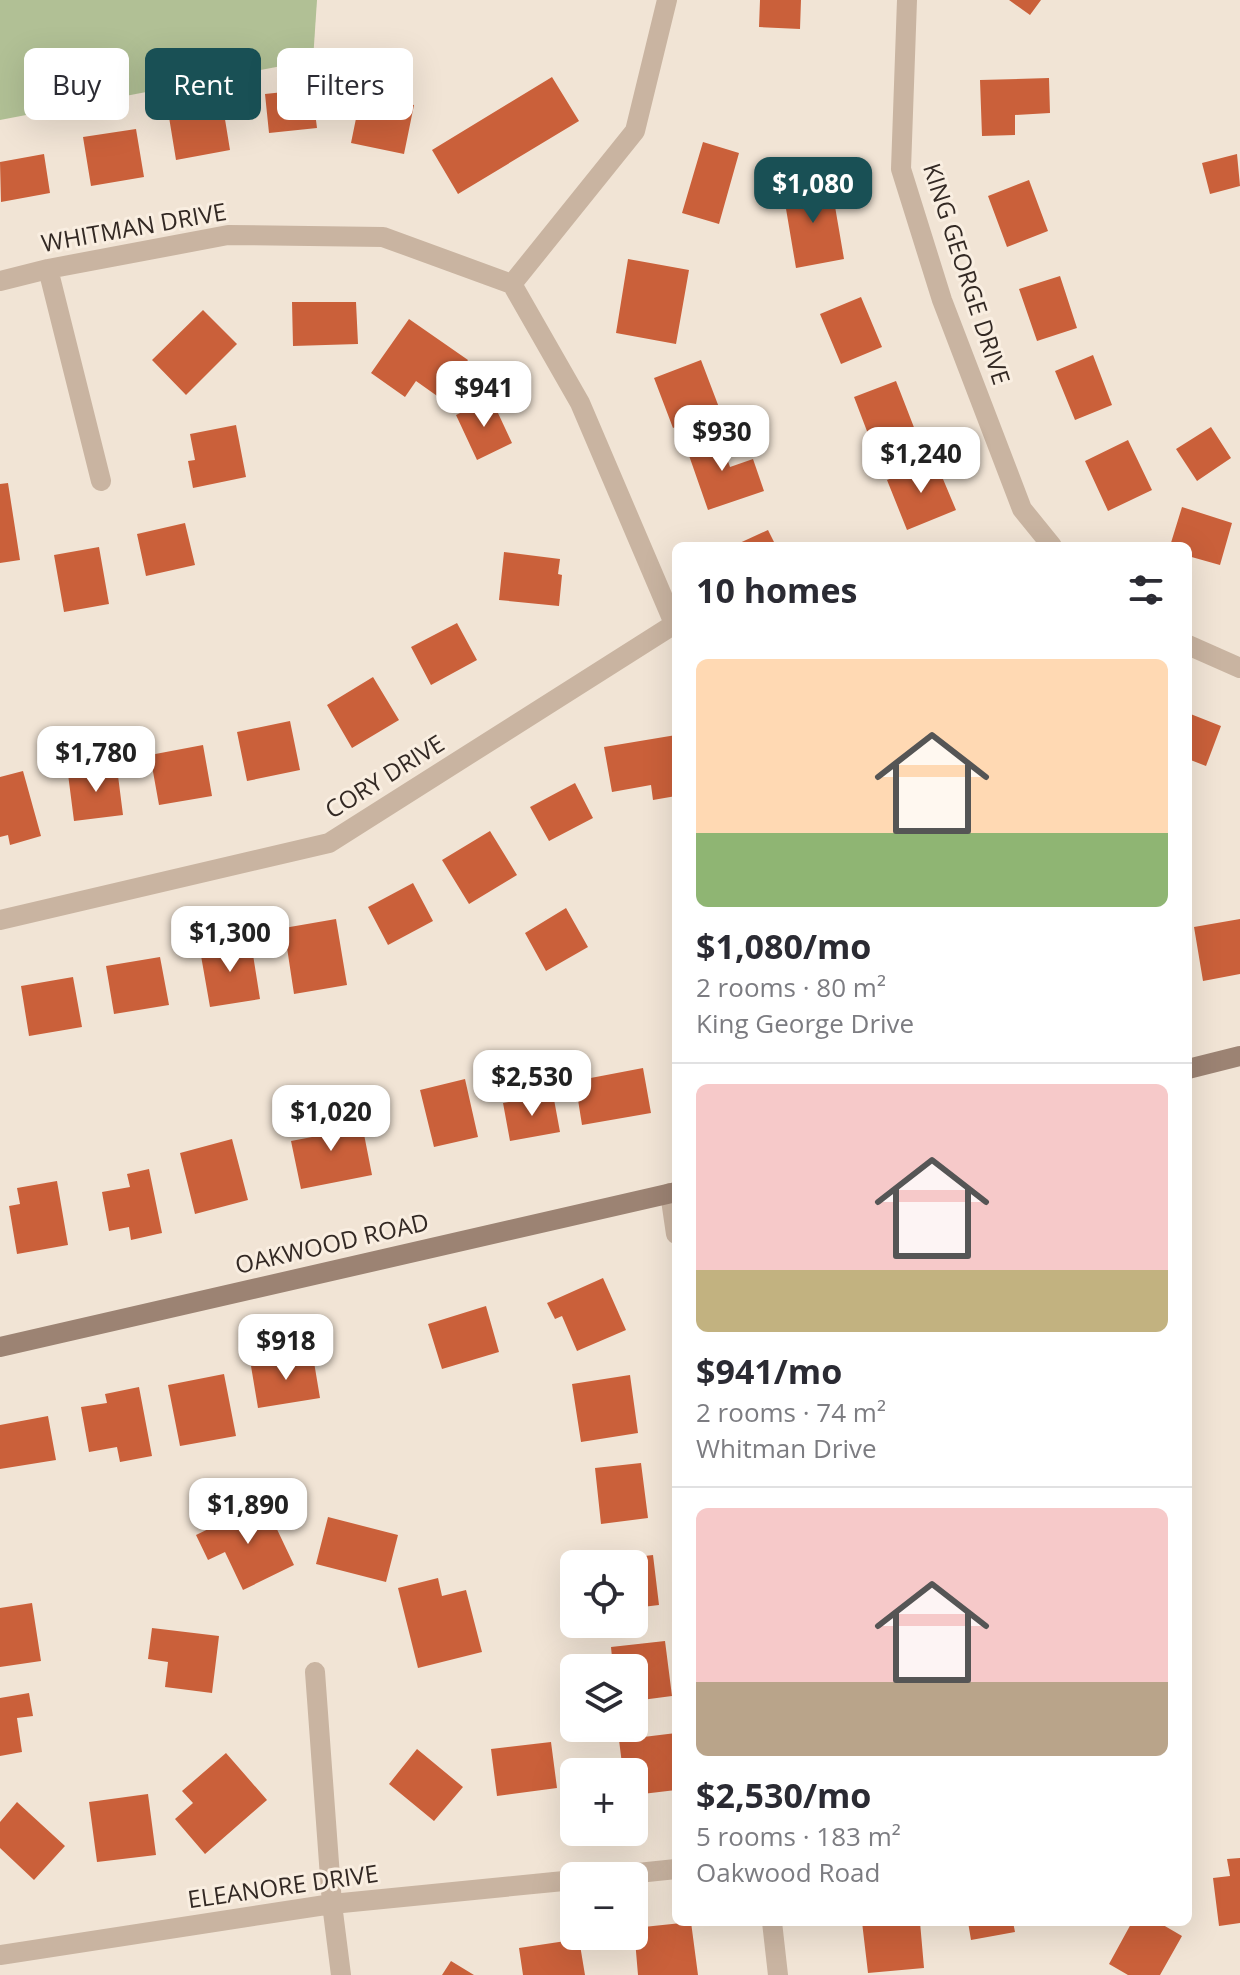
<!DOCTYPE html>
<meta charset="utf-8">
<style>
:root{--surface:#fff;--page:#f7f7f7;--text:#2b2b33;--muted:#7c7c81;--line:#e1e1e2;--accent:#195055}
body{margin:0;font-family:"Open Sans",sans-serif;background:var(--page);color:var(--text);height:100vh;display:flex;flex-direction:column;font-size:30px;white-space:nowrap}
*{box-sizing:border-box;margin:0}
p{font-size:26px;color:var(--muted)}
.icon{flex:none;width:44px;height:44px;fill:none;stroke:currentColor;stroke-width:2;stroke-linecap:round;stroke-linejoin:round}
.map{position:relative;flex:1;overflow:hidden}
.sheet{position:absolute;left:672px;top:542px;width:520px;height:1384px;display:flex;flex-direction:column;background:var(--surface);border-radius:12px;box-shadow:0 8px 32px #0002}
.sheet>*{flex:none}
.hud{position:absolute;left:24px;top:48px;width:528px;height:72px;display:flex;gap:16px}
.controls{position:absolute;left:560px;top:1550px;display:grid;gap:16px}
.controls a{display:grid;place-items:center;width:88px;height:88px;border-radius:12px;background:var(--surface);box-shadow:0 8px 32px #0002;font-size:40px}
.price{position:absolute;translate:-50% -68px;padding:0 18px;border-radius:16px;background:#fff;color:#222;font-size:26px;line-height:52px;filter:drop-shadow(0 2px 4px #0008)}
.price::after{content:'';position:absolute;left:50%;top:48px;width:24px;height:18px;margin-left:-12px;background:inherit;clip-path:polygon(0 0,100% 0,50% 100%)}
.price.on{background:var(--accent);color:#fff}
ul{padding:0;list-style:none}
li{display:grid;align-content:center;gap:16px;height:424px;padding:0 24px}
li+li{border-top:2px solid var(--line)}
li span{display:grid;place-items:center;height:248px;border-radius:12px;color:#555}
li>.icon{margin-inline-start:auto}
span .icon{width:144px;height:144px;fill:#fffc;stroke-width:1}
li b{font-size:34px}
h2{display:flex;justify-content:space-between;align-items:center;height:96px;padding:0 24px;font-size:34px}
.pill{padding:0 28px;border-radius:12px;background:var(--surface);box-shadow:0 8px 32px #0002;font-size:28px;line-height:72px}
.pill.on{background:var(--accent);color:#fff}
.map>svg:first-child{display:block}
</style>
<div class="map">
<svg width="1240" height="1975" viewBox="0 0 1240 1975">
<rect width="100%" height="100%" fill="#f1e4d5"/>
<path fill="#b1c095" d="M0 0H317L313 60 0 120Z"/>
<path fill="#ca603a" d="M760 0H801L800 29 759 27Z
M1009 0H1041L1030 15Z
M310 73 317 128 269 133 265 94 293 91 292 75Z
M552 77 579 121 458 194 432 150Z
M1049 78 1050 113 1015 115V135L982 136 980 80Z
M361 94 414 105 404 154 351 143Z
M222 101 230 150 176 160 168 111Z
M136 129 144 177 91 186 83 137Z
M703 142 739 153 719 224 682 213Z
M44 154 50 193 1 202 0 162Z
M1237 154 1240 186 1210 194 1202 163Z
M1029 180 1048 231 1007 247 988 196Z
M831 183 844 259 796 268 783 191Z
M628 259 689 270 676 344 616 333Z
M1060 276 1077 328 1037 341 1019 289Z
M861 297 882 347 841 364 820 314Z
M292 302H356L358 344 293 346Z
M203 310 237 344 186 395 152 360Z
M409 319 468 360 440 398 416 381 405 397 371 373Z
M1093 355 1112 405 1075 420 1055 371Z
M701 360 720 410 673 428 654 378Z
M896 381 915 430 873 447 854 397Z
M491 398 512 443 477 460 456 415Z
M236 425 246 477 193 488 188 461 195 460 190 434Z
M1211 427 1231 458 1197 481 1176 449Z
M718 433 730 467 753 459 764 491 708 510 685 444Z
M1128 440 1152 490 1108 511 1085 461Z
M935 460 956 510 907 530 887 480Z
M8 483 20 560 0 563V484Z
M1182 507 1232 523 1220 565 1188 556V546H1170Z
M185 523 195 565 146 576 137 534Z
M768 530 776 546H733Z
M99 547 109 604 64 612 54 555Z
M504 552 560 559 558 574 562 575 559 606 499 600Z
M457 623 477 660 431 685 411 647Z
M373 677 399 720 352 748 327 705Z
M1188 713 1221 726 1206 766 1188 759Z
M290 721 300 770 247 781 237 732Z
M676 735V796L653 800 651 785 612 792 604 747Z
M203 745 212 796 159 805 150 755Z
M117 768 123 815 74 821 68 774Z
M23 771 41 836 10 845 8 835 0 837V777Z
M575 783 593 818 549 841 530 807Z
M490 831 517 875 469 904 442 860Z
M413 883 433 921 388 945 368 907Z
M566 908 588 947 546 971 525 933Z
M336 919 347 985 294 994 284 928Z
M1240 919V974L1203 981 1194 927Z
M251 942 260 999 210 1007 200 950Z
M160 957 169 1005 114 1014 106 966Z
M73 977 82 1027 29 1036 21 986Z
M643 1068 651 1113 582 1125 575 1081Z
M465 1079 478 1137 434 1147 420 1090Z
M553 1094 560 1132 510 1141 503 1103Z
M341 1112 344 1128 362 1124 372 1175 301 1189 291 1141 312 1137 309 1118Z
M232 1139 248 1200 195 1214 180 1153Z
M149 1169 162 1233 131 1240 129 1227 109 1231 102 1192 130 1187 127 1174Z
M57 1181 68 1245 17 1254 9 1206 20 1204 17 1188Z
M603 1278 626 1330 577 1351 562 1316 555 1319 547 1303Z
M486 1306 499 1352 442 1369 428 1324Z
M313 1356 320 1398 258 1408 251 1366Z
M224 1374 236 1436 180 1446 168 1385Z
M630 1375 638 1433 581 1442 572 1384Z
M139 1387 152 1456 120 1462 117 1447 89 1452 81 1407 107 1403 105 1394Z
M48 1416 56 1460 0 1469V1425Z
M641 1463 648 1518 601 1524 595 1468Z
M264 1502 294 1565 243 1590 225 1552 208 1560 196 1535Z
M328 1517 398 1535 386 1582 316 1564Z
M653 1555 659 1605 634 1608V1564H619V1559Z
M438 1578 442 1596 466 1590 482 1652 418 1668 398 1588Z
M32 1603 41 1661 0 1667V1608Z
M152 1628 219 1636 212 1693 165 1687 168 1662 148 1659Z
M665 1641 672 1696 634 1701V1668H613L611 1647Z
M29 1693 33 1716 17 1718 22 1752 0 1756V1698Z
M676 1733V1790L634 1795V1772H623L619 1740Z
M551 1742 557 1788 497 1796 491 1749Z
M417 1749 463 1787 434 1821 389 1784Z
M226 1753 267 1800 205 1854 175 1819 193 1803 182 1791Z
M148 1794 156 1855 97 1862 89 1802Z
M17 1802 65 1846 34 1880 0 1848V1822Z
M1240 1858V1923L1219 1926 1213 1878 1230 1876 1227 1859Z
M691 1922 698 1975H638L634 1928Z
M862 1922H920L924 1968 868 1973Z
M968 1922H1013L1015 1932 971 1940Z
M1132 1922H1158L1182 1936 1160 1975H1128L1109 1964Z
M579 1939 585 1975H523L519 1948Z
M451 1961 474 1975H442Z"/>
<g fill="none" stroke-linecap="round" stroke-linejoin="round">
<path stroke="#c9b4a1" stroke-width="20" d="M907 0 901 169 942 300 1022 509 1052 546
M48 269 101 481
M0 281 48 269 228 235 383 237 512 284 580 403 676 628
M512 284 635 131 667 0
M1188 645 1240 668
M0 920 329 843 673 625
M670 1193 676 1234
M315 1672 332 1904 341 1975
M609 1876 676 1869
M772 1922 778 1975
M0 1955 332 1904 574 1880"/>
<path stroke="#9c8373" stroke-width="20" d="M1188 1069 1240 1056
M0 1347 676 1192"/>
</g>
<g text-anchor="middle" stroke-width="6" stroke-linejoin="round" paint-order="stroke">
<g font-size="24" fill="#332924" stroke="#f9eee1">
<text transform="translate(134 228) rotate(-10)" y="8">WHITMAN DRIVE</text>
<text transform="translate(966 274) rotate(72)" y="8">KING GEORGE DRIVE</text>
<text transform="translate(385 777) rotate(-32)" y="8">CORY DRIVE</text>
<text transform="translate(332 1244) rotate(-13)" y="8">OAKWOOD ROAD</text>
<text transform="translate(283 1887) rotate(-8)" y="8">ELEANORE DRIVE</text>
</g>
</g>
</svg>
<div class="controls">
<a><svg class="icon" aria-label="locate" viewBox="0 0 24 24"><circle cx="12" cy="12" r="6"/><path d="M12 2v4M12 18v4M2 12h4M18 12h4"/></svg></a>
<a><svg class="icon" aria-label="layers" viewBox="0 0 24 24"><path d="M12 4l9 5-9 5-9-5zM3 14l9 5 9-5"/></svg></a>
<a>+</a>
<a>−</a>
</div>
<b class="price on" style="left:813px;top:225px">$1,080</b>
<b class="price" style="left:484px;top:429px">$941</b>
<b class="price" style="left:722px;top:473px">$930</b>
<b class="price" style="left:921px;top:495px">$1,240</b>
<b class="price" style="left:96px;top:794px">$1,780</b>
<b class="price" style="left:230px;top:974px">$1,300</b>
<b class="price" style="left:532px;top:1118px">$2,530</b>
<b class="price" style="left:331px;top:1153px">$1,020</b>
<b class="price" style="left:286px;top:1382px">$918</b>
<b class="price" style="left:248px;top:1546px">$1,890</b>
<div class="hud">
<a class="pill">Buy</a>
<a class="pill on">Rent</a>
<a class="pill">Filters</a>
</div>
<section class="sheet">
<h2>10 homes<svg class="icon" aria-label="filters" viewBox="0 0 24 24"><path d="M4 7h16M4 17h16"/><circle cx="9" cy="7" r="2"/><circle cx="15" cy="17" r="2"/></svg></h2>
<ul>
<li><span style="background:linear-gradient(#ffd9b3 70%,#8fb573 0)"><svg class="icon" aria-label="home" viewBox="0 0 24 24"><path d="M3 11l9-7 9 7M6 9v11h12V9"/></svg></span><div><b>$1,080/mo</b><p>2 rooms · 80 m²</p><p>King George Drive</p></div></li>
<li><span style="background:linear-gradient(#f6c9c9 75%,#c2b280 0)"><svg class="icon" aria-label="home" viewBox="0 0 24 24"><path d="M3 11l9-7 9 7M6 9v11h12V9"/></svg></span><div><b>$941/mo</b><p>2 rooms · 74 m²</p><p>Whitman Drive</p></div></li>
<li><span style="background:linear-gradient(#f6c9c9 70%,#b9a48a 0)"><svg class="icon" aria-label="home" viewBox="0 0 24 24"><path d="M3 11l9-7 9 7M6 9v11h12V9"/></svg></span><div><b>$2,530/mo</b><p>5 rooms · 183 m²</p><p>Oakwood Road</p></div></li>
</ul>
</section>
</div>
